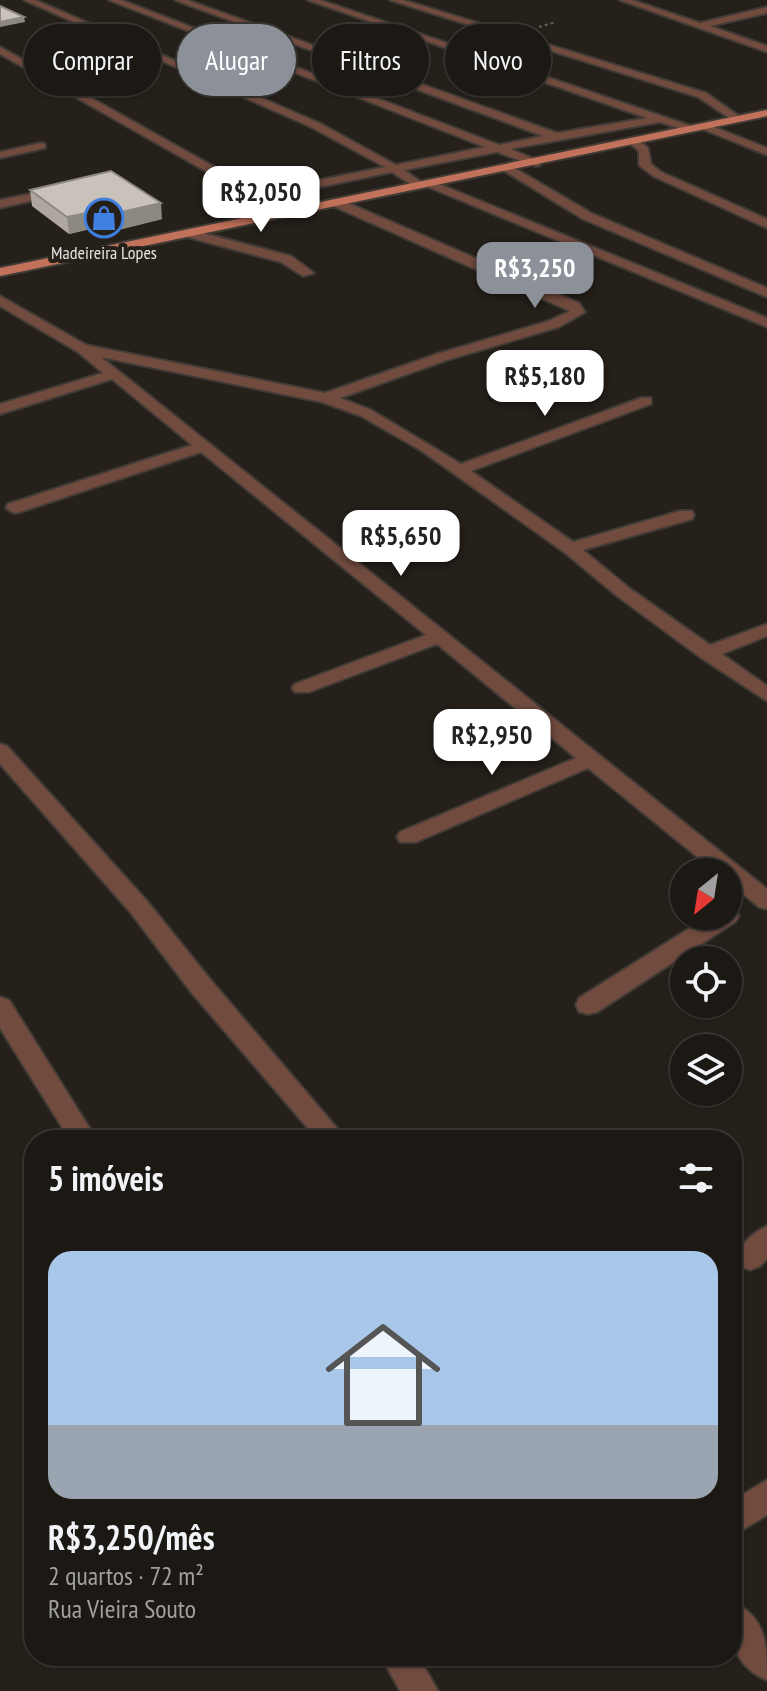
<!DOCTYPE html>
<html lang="pt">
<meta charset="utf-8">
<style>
:root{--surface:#1c1814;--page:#292522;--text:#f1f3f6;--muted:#a0a0a0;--line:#3a3734;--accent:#8c9099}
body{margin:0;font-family:"PT Sans Narrow",sans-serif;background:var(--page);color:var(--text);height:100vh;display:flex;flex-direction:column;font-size:30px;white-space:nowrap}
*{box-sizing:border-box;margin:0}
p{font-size:26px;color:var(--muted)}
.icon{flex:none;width:44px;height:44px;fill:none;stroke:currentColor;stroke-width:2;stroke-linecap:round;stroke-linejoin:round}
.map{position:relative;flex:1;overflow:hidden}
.drawer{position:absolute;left:24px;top:1130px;width:718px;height:536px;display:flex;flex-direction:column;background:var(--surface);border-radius:32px;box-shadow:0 2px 6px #0004,0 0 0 2px var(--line)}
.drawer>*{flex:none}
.hud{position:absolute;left:24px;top:24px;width:720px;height:72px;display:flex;gap:16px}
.needle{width:52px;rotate:210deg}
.tools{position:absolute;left:670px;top:858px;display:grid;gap:16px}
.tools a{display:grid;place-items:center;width:72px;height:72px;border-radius:50%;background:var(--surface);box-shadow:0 2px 6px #0004,0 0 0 2px var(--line);font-size:40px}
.price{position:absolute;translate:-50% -68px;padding:0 18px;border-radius:16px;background:#fff;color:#222;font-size:26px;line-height:52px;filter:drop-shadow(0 2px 4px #0008)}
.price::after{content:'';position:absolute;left:50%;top:48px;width:24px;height:18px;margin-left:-12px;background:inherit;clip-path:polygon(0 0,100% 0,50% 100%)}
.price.selected{background:var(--accent);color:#fff}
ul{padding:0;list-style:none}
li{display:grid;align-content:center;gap:16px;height:424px;padding:0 24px}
li span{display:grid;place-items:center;height:248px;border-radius:24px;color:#555}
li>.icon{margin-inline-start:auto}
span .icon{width:144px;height:144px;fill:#fffc;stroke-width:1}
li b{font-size:34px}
h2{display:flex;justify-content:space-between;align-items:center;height:96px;padding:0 24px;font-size:34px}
.pill{padding:0 28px;border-radius:36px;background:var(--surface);box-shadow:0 2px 6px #0004,0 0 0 2px var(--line);font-size:28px;line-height:72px}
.pill.selected{background:var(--accent);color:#fff}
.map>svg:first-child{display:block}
</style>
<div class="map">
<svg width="767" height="1691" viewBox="0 0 767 1691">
<rect width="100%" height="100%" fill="#26201a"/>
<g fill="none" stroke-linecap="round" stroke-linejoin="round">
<defs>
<path id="minor" d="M24 0H35L319 123 396 165 485 147 109 0H121L499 145 543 136 175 0H187L557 133 647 118 308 0H320L694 127V131L690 132 660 122 510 149 540 161V165L536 166 497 152 404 170 424 184 434 182 767 318V327L426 186 416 188 392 172 266 198 286 215 276 218 253 198 0 54V47L259 192 385 167 311 127Z
M390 0H403L706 93 743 119 734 121 698 97Z
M620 0H632L700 23 767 7V13L710 26 767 46V52Z
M704 123 767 148V155L700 128 699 126Z
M629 139H637L648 148 651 164 661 172 767 219V228L653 176 639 165V151L629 143Z
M41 143 45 144V148L0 158V152Z
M503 166H511L591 213 767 288V297L583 219 503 170Z
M60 188 66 191 64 193 0 208V200Z
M333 200H341L579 303 585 312 559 327 447 360 340 398 371 410 461 464 641 398H651V404L471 471 573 542 680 511H692L694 515 692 519 583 550 629 588 710 645 767 624V636L722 654 767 686V701L700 657 617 596 564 552 422 451 361 416 322 402 101 357 767 889V909L759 907 728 882V872H716L588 768 416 842H400L397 837 400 832 576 758 437 644 309 692H295L292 688 295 684 426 635 201 452 20 512 14 513 6 508 8 504 192 445 112 379 0 414V404L103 373 78 352 0 306V296L86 345 325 393 437 354 549 321 570 311 333 206Z
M191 230 291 256 314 273 303 276 281 262 187 237V231Z
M0 744 7 746 147 901 209 978 347 1140H318L191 992 131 913 0 764Z
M728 908 735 910 739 916 735 922 597 1012 588 1014 579 1012 576 1005 579 998 709 916H728Z
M0 997 9 1000 97 1140H70L0 1028Z
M767 1226V1259L760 1266 750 1270 740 1266 736 1257C742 1243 753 1232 767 1226Z
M767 1480V1515L732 1536V1501Z
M732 1602C767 1617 767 1646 767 1680 730 1665 732 1636 732 1602Z
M381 1656H418L438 1691H400Z"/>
<path id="primary" d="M767 110V116L0 276V268Z"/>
</defs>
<use href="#minor" stroke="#413b36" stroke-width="4"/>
<use href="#primary" stroke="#413b36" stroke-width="4"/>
<path stroke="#645e59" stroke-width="2" stroke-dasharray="3 3" stroke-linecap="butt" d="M539 27 556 22"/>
<use href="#minor" fill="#724b3f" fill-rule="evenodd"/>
<use href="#primary" fill="#c2725b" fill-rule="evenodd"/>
</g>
<path fill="#ada7a0" d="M30 190 162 219 102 234 94 228 69 234 32 206Z"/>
<path fill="#8d8882" d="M24 17 25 22 0 27V22Z
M161 203 162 219 102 234 100 217Z
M92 212 94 228 69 234 67 217Z"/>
<path fill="#c9c2ba" stroke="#8d8882" stroke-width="2" d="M0 6 24 17 0 22Z
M111 171 161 203 100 217 92 212 67 217 30 190Z"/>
<defs>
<symbol id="shop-ring" viewBox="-11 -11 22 22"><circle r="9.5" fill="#26201a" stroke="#3f7fe0" stroke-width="1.5"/><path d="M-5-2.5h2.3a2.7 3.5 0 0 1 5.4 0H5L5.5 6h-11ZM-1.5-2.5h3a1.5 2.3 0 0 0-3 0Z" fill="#3f7fe0"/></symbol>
</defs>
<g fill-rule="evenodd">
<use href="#shop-ring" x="82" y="196" width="44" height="44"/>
</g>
<g text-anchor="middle" stroke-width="8" stroke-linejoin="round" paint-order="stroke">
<g font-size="18" fill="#e7e2df" stroke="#26201a">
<text x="104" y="259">Madeireira Lopes</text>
</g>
</g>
</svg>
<div class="tools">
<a><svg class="needle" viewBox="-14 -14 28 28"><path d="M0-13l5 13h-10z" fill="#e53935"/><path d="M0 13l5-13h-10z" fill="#a0a0a0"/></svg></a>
<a><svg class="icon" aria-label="locate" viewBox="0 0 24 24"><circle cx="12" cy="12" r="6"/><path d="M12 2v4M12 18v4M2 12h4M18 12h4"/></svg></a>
<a><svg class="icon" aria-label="layers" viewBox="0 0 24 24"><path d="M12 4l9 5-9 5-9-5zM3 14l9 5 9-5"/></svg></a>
</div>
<b class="price" style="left:261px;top:234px">R$2,050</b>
<b class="price selected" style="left:535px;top:310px">R$3,250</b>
<b class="price" style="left:545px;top:418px">R$5,180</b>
<b class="price" style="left:401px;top:578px">R$5,650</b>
<b class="price" style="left:492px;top:777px">R$2,950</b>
<div class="hud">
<a class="pill">Comprar</a>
<a class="pill selected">Alugar</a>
<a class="pill">Filtros</a>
<a class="pill">Novo</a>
</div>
<section class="drawer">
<h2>5 imóveis<svg class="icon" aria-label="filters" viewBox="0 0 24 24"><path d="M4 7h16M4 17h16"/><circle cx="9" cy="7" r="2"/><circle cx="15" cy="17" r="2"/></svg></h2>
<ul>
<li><span style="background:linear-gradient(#a9c7e8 70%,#9aa5b1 0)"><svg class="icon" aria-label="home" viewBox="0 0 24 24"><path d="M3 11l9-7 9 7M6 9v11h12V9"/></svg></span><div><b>R$3,250/mês</b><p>2 quartos · 72 m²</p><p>Rua Vieira Souto</p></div></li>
</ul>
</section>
</div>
